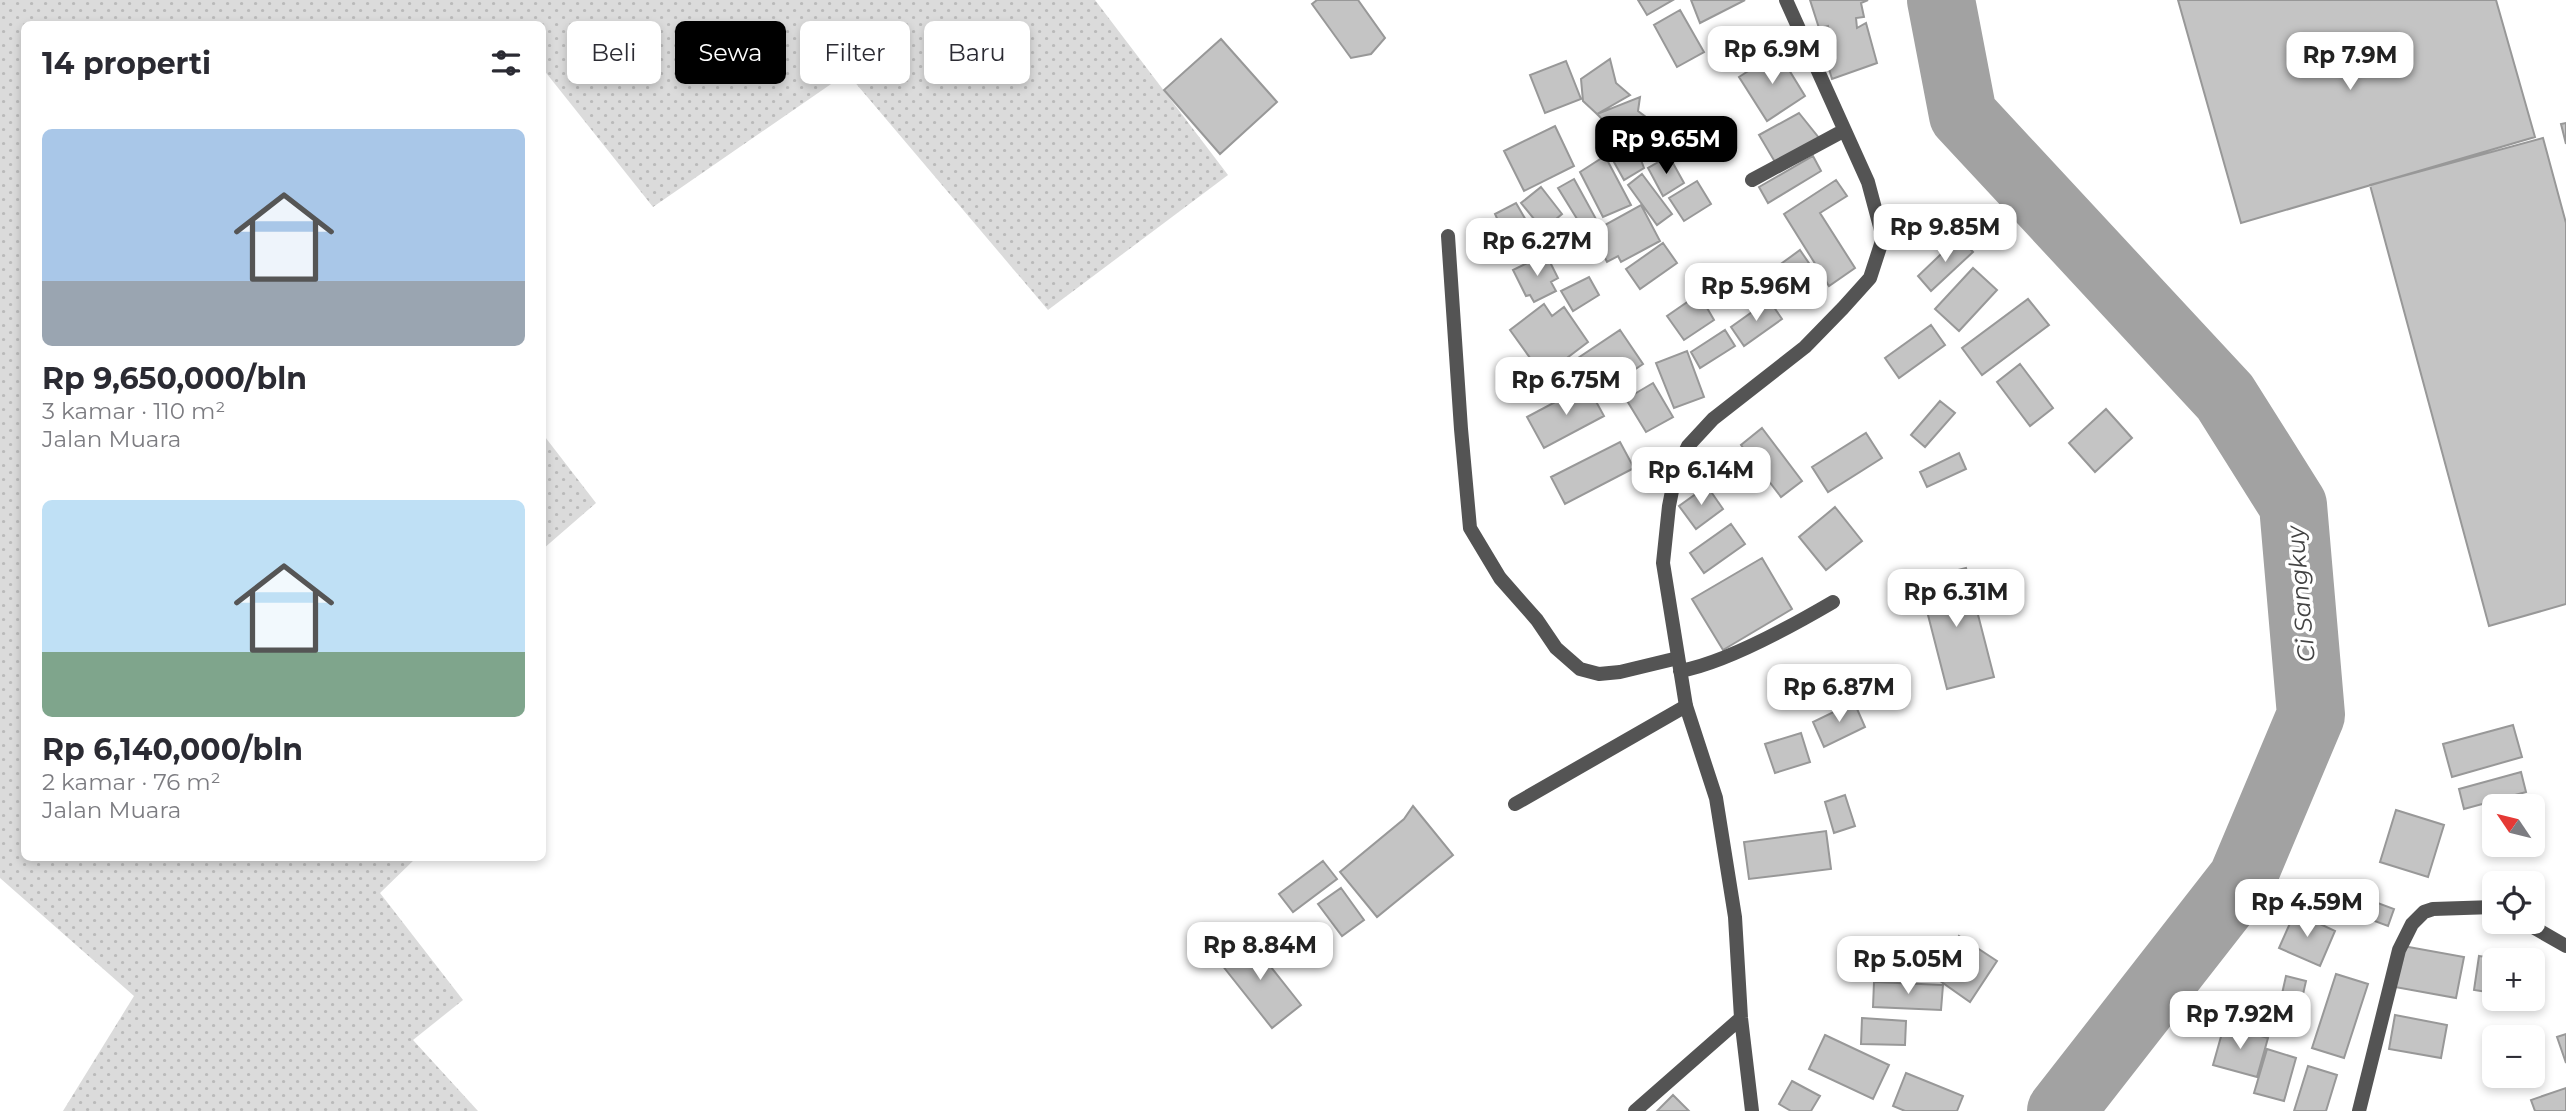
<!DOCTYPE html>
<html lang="id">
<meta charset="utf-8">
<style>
:root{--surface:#fff;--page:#f2f2f3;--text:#2b2b33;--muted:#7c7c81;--accent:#000}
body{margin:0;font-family:Montserrat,sans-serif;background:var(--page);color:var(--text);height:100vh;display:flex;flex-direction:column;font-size:26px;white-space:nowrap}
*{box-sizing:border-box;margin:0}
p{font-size:23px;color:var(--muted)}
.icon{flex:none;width:38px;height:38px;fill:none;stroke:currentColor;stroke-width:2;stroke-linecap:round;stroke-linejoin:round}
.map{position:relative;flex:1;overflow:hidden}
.sheet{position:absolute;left:21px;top:21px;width:525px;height:840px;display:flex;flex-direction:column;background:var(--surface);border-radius:10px;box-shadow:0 4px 10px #0003}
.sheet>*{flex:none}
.banner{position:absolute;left:567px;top:21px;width:665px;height:63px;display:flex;gap:14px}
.needle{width:46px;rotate:305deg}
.controls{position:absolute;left:2482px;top:794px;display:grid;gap:14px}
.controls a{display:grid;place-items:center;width:63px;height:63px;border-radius:10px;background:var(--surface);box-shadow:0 4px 10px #0003;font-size:35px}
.price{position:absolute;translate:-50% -60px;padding:0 16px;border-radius:14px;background:#fff;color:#222;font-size:23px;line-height:46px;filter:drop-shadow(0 2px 4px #0008)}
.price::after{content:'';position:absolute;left:50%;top:42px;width:21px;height:16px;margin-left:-10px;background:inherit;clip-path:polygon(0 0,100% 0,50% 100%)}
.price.selected{background:var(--accent);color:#fff}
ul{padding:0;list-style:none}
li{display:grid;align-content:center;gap:14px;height:371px;padding:0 21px}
li span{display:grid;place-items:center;height:217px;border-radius:10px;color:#555}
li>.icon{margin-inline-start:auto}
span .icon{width:126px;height:126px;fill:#fffc;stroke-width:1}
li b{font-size:30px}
h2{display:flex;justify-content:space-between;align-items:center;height:84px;padding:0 21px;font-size:30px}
.chip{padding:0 24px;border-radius:10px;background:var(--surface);box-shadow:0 4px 10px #0003;font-size:24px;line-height:63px}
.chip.selected{background:var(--accent);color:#fff}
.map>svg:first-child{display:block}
</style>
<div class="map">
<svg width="2566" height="1111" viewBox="0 0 2566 1111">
<defs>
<pattern id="grass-dots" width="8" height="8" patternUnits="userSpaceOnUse" patternTransform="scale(1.75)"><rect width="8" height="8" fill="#dbdbdb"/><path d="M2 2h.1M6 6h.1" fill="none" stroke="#bababa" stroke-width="1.8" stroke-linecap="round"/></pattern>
</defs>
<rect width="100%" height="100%" fill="#fff"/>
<path fill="url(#grass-dots)" d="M0 0H1095L1228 175 1048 310 847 73 653 207 543 69 542 24H24V858H416L380 893 463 1000 413 1040 478 1111H63L134 996 0 878Z
M542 433 596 503 543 549H542Z"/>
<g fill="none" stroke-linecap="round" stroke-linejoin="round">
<path stroke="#a2a2a2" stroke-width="68" d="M1941 0 1963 115 2225 397 2293 505 2311 715 2242 879 2061 1111"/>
</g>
<path fill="#c4c4c4" stroke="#989898" stroke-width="2" d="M1317 0H1358L1385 38 1371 54 1351 58 1312 4Z
M1638 0H1673L1647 15Z
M1691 0H1745L1700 23Z
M1810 0H1868L1861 3 1864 17 1856 18 1857 28 1866 23 1877 63 1832 79 1821 43 1830 41 1828 26 1819 28Z
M2178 0H2496L2535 137 2241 223Z
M1680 10 1704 52 1677 67 1654 25Z
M1221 39 1277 102 1220 154 1164 90Z
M1778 52 1805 96 1767 121 1739 77Z
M1610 59 1616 83 1630 95 1597 114 1583 101 1581 79Z
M1566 61 1581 99 1545 113 1530 75Z
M1640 97 1638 111 1650 120 1614 136 1604 129 1602 119 1597 114Z
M1799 113 1819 138 1775 162 1759 135Z
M1658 121 1671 135 1638 152 1644 168 1624 180 1605 146Z
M2566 123V144L2561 124Z
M1555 126 1574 166 1524 191 1504 151Z
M2543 138 2566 223V604L2489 626 2370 185Z
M1605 156 1631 205 1603 217 1580 172Z
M1669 156 1684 183 1663 196 1648 168Z
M1813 156 1821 171 1768 203 1759 187Z
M1642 174 1672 214 1657 225 1628 185Z
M1574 179 1596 219 1582 227 1558 188Z
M1836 180 1847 196 1820 213 1855 268 1829 286 1784 214Z
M1697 181 1711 204 1684 221 1669 198Z
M1541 187 1562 214 1543 230 1521 203Z
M1516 203 1541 246 1515 258 1495 214Z
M1641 205 1660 241 1621 262 1618 256 1607 262 1594 236 1606 230 1603 226Z
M1959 237 1973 252 1931 291 1918 276Z
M1663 243 1677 263 1640 289 1626 269Z
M1800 250 1815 272 1792 287 1778 266Z
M1546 254 1558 278 1551 282 1556 291 1534 302 1530 295 1526 296 1513 270Z
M1745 265 1755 280 1714 306 1704 291Z
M1973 268 1997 290 1959 331 1935 309Z
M1589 277 1599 295 1573 311 1561 291Z
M1699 294 1714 320 1684 340 1667 316Z
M2028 299 2049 325 1982 375 1962 348Z
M1769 300 1782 319 1744 346 1731 327Z
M1544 304 1552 316 1564 307 1588 342 1543 376 1510 330Z
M1931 325 1945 345 1899 378 1885 358Z
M1620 330 1643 364 1601 392 1578 358Z
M1725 330 1735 346 1700 368 1691 352Z
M1687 351 1704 397 1674 408 1656 363Z
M2020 364 2053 408 2030 426 1997 382Z
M1653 383 1673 417 1646 432 1626 399Z
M1587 385 1604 416 1544 448 1527 417Z
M1940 401 1955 413 1925 447 1911 435Z
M2106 409 2132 438 2095 472 2069 443Z
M1762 428 1802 481 1781 497 1741 445Z
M1866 433 1882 458 1828 492 1812 467Z
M1620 442 1634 468 1565 504 1551 477Z
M1959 453 1966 469 1927 487 1920 472Z
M1707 486 1723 509 1696 529 1679 506Z
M1835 507 1862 541 1826 570 1799 537Z
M1731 524 1745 544 1704 573 1690 553Z
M1762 558 1792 609 1723 650 1692 599Z
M1966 568 1994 677 1947 689 1919 580Z
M1854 702 1865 727 1824 747 1813 722Z
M2513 725 2522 757 2452 777 2443 744Z
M1801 733 1810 762 1775 773 1765 744Z
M2521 772 2526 792 2464 809 2459 789Z
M1845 795 1855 826 1834 833 1825 802Z
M1413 806 1453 855 1377 917 1340 872 1404 819Z
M2396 810 2444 825 2428 877 2380 862Z
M1826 831 1831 869 1749 879 1744 842Z
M1323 861 1337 879 1293 912 1279 894Z
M2332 886 2394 909 2388 926 2326 903Z
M1341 888 1364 920 1342 936 1318 904Z
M2295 912 2335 931 2320 966 2279 948Z
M1959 936 1997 961 1970 1002 1933 976Z
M1247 937 1301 1005 1272 1028 1218 960Z
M2403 946 2464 957 2456 998 2395 987Z
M2479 956 2512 961H2494V993L2474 990Z
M2336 974 2368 984 2344 1058 2312 1048Z
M2286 976 2306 981 2297 1021 2277 1016Z
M1874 982 1943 985 1941 1010 1873 1007Z
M2395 1015 2447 1025 2441 1058 2389 1049Z
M1862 1018 1906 1021 1905 1045 1861 1044Z
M2224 1026 2268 1038 2257 1077 2213 1065Z
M2566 1034V1063L2557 1037Z
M1825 1035 1889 1065 1873 1099 1809 1069Z
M2267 1049 2296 1058 2284 1101 2254 1093Z
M2308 1066 2337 1075 2326 1111H2294Z
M1906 1073 1963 1096 1957 1111H1905L1893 1106Z
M1792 1081 1820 1096 1811 1111H1791L1779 1104Z
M2566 1088V1111H2535L2531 1100Z
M1673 1095 1689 1111H1657Z"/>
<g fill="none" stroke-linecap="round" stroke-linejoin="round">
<path stroke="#545454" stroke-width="14" d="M1448 236 1461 429 1470 528 1500 578 1537 620 1556 648 1580 669 1599 674 1620 672 1678 658
M1515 804 1686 706"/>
<path stroke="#545454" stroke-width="14" d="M1752 180 1843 131
M1680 671C1726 663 1792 626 1833 602
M2524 922 2566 946
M1635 1111 1741 1018
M1752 1111 1741 1018 1735 917 1716 798 1686 706 1663 563 1669 506 1676 471 1688 446 1713 419 1805 347 1843 308 1870 278 1883 238 1868 182 1786 0
M2359 1111 2399 950 2412 924 2424 912 2433 909 2494 907"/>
</g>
<g text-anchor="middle" stroke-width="7" stroke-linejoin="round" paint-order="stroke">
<g font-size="24" font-style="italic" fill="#434343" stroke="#fff">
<text transform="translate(2301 594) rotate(-95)" y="8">Ci Sangkuy</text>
</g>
</g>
</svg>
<div class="controls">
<a><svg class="needle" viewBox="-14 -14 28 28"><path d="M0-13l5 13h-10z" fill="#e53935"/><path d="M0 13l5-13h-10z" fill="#7c7c81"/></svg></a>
<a><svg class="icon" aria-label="locate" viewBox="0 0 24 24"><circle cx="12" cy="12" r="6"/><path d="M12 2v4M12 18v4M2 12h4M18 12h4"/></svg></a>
<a>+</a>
<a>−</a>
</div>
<b class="price" style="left:1772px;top:86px">Rp 6.9M</b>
<b class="price" style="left:2350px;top:92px">Rp 7.9M</b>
<b class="price selected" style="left:1666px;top:176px">Rp 9.65M</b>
<b class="price" style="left:1945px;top:264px">Rp 9.85M</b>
<b class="price" style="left:1537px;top:278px">Rp 6.27M</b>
<b class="price" style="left:1756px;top:323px">Rp 5.96M</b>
<b class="price" style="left:1566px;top:417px">Rp 6.75M</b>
<b class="price" style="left:1701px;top:507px">Rp 6.14M</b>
<b class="price" style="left:1956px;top:629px">Rp 6.31M</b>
<b class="price" style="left:1839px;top:724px">Rp 6.87M</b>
<b class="price" style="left:2307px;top:939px">Rp 4.59M</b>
<b class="price" style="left:1260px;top:982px">Rp 8.84M</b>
<b class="price" style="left:1908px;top:996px">Rp 5.05M</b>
<b class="price" style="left:2240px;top:1051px">Rp 7.92M</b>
<div class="banner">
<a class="chip">Beli</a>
<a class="chip selected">Sewa</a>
<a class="chip">Filter</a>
<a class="chip">Baru</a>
</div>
<section class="sheet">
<h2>14 properti<svg class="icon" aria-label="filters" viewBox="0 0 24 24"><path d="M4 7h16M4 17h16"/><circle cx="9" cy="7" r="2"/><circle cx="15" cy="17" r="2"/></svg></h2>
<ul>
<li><span style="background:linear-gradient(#a9c7e8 70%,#9aa5b1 0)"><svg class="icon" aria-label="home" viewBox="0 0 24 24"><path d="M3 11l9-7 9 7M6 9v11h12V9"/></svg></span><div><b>Rp 9,650,000/bln</b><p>3 kamar · 110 m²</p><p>Jalan Muara</p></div></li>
<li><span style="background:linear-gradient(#bfe0f5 70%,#7fa58c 0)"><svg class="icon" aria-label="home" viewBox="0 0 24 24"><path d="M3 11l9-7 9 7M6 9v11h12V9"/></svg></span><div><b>Rp 6,140,000/bln</b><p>2 kamar · 76 m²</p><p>Jalan Muara</p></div></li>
</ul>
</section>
</div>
